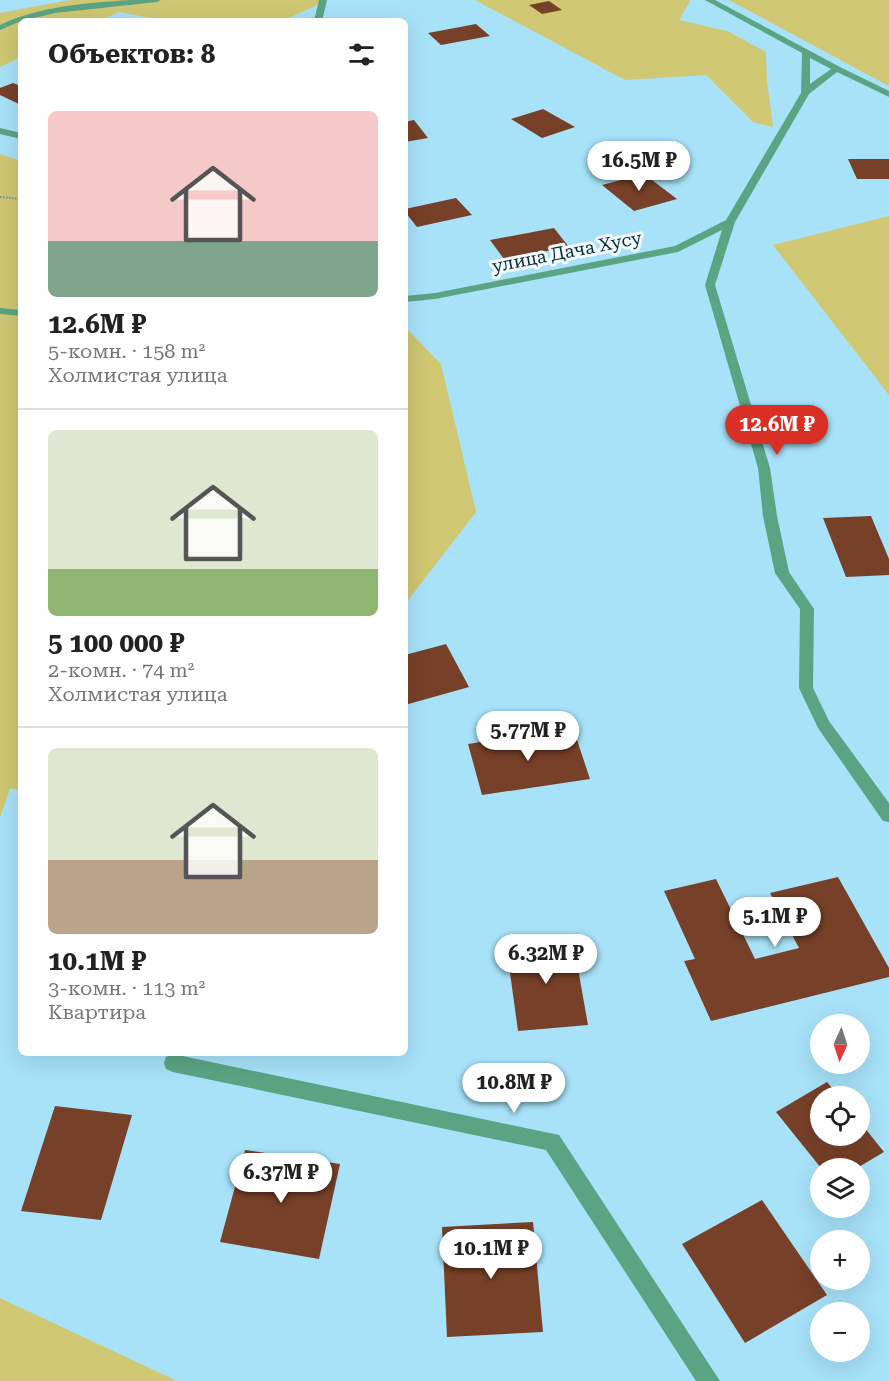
<!DOCTYPE html>
<html lang="ru">
<meta charset="utf-8">
<style>
:root{--surface:#fff;--page:#f2f2f2;--text:#222;--muted:#767676;--line:#e0e0e0;--accent:#d93025}
body{margin:0;font-family:"Roboto Serif",serif;background:var(--page);color:var(--text);height:100vh;display:flex;flex-direction:column;font-size:22px;white-space:nowrap}
*{box-sizing:border-box;margin:0}
p{font-size:20px;color:var(--muted)}
.icon{flex:none;width:33px;height:33px;fill:none;stroke:currentColor;stroke-width:2;stroke-linecap:round;stroke-linejoin:round}
.map{position:relative;flex:1;overflow:hidden}
.drawer{position:absolute;left:18px;top:18px;width:390px;height:1038px;display:flex;flex-direction:column;background:var(--surface);border-radius:9px;box-shadow:0 6px 24px #0002}
.drawer>*{flex:none}
.needle{width:39px;rotate:183deg}
.tools{position:absolute;left:810px;top:1014px;display:grid;gap:12px}
.tools a{display:grid;place-items:center;width:60px;height:60px;border-radius:50%;background:var(--surface);box-shadow:0 6px 24px #0002;font-size:30px}
.price{position:absolute;translate:-50% -51px;padding:0 14px;border-radius:21px;background:#fff;color:#222;font-size:20px;line-height:39px;filter:drop-shadow(0 2px 3px #0008)}
.price::after{content:'';position:absolute;left:50%;top:36px;width:18px;height:14px;margin-left:-9px;background:inherit;clip-path:polygon(0 0,100% 0,50% 100%)}
.price.current{background:var(--accent);color:#fff}
ul{padding:0;list-style:none}
li{display:grid;align-content:center;gap:12px;height:318px;padding:0 30px}
li+li{border-top:2px solid var(--line)}
li span{display:grid;place-items:center;height:186px;border-radius:9px;color:#555}
li>.icon{margin-inline-start:auto}
span .icon{width:108px;height:108px;fill:#fffc;stroke-width:1}
li b{font-size:26px}
h2{display:flex;justify-content:space-between;align-items:center;height:72px;padding:0 30px;font-size:26px}
.map>svg:first-child{display:block}
</style>
<div class="map">
<svg width="889" height="1381" viewBox="0 0 889 1381">
<rect width="100%" height="100%" fill="#a7e2f9"/>
<path fill="#cfc772" d="M70 0H328L282 21H167L119 12 99 21H21V57L0 67V13Z
M475 0H689L690 1 679 20 727 31 766 52 767 81 773 127 753 122 706 75 625 80Z
M729 0H889V86Z
M0 154 21 161V789H10L0 817Z
M889 216V395L773 245Z
M405 327 441 364 476 512 405 604Z
M0 1298 177 1381H0Z"/>
<path fill="#774028" d="M549 1 562 10 542 14 529 5Z
M476 24 490 36 441 45 428 33Z
M13 83 21 86V105L0 95V88Z
M543 109 575 127 542 138 511 119Z
M414 120 428 138 405 142V122Z
M848 159H889V179H857Z
M644 174 677 199 634 211 602 185Z
M456 198 472 215 417 227 405 212V209Z
M554 228 569 247 504 259 490 240Z
M871 516 889 559V575L846 577 823 518Z
M446 644 469 687 405 705V655Z
M573 728 590 779 482 795 468 744Z
M838 877 889 968V977L711 1021 684 961 695 959 664 891 716 879 755 959 799 948 770 893Z
M573 940 588 1025 518 1031 506 944Z
M827 1082 839 1096H820V1136H860V1122L884 1152 857 1168H821L776 1112Z
M55 1106 132 1115 101 1220 21 1211Z
M245 1150 340 1164 319 1259 220 1242Z
M762 1200 827 1295 745 1343 682 1244Z
M533 1222 543 1332 447 1337 442 1227Z"/>
<g fill="none" stroke-linecap="round" stroke-linejoin="round">
<path stroke="#6393a4" stroke-width="2" stroke-dasharray="1.5 1.5" stroke-linecap="butt" d="M0 197 21 199"/>
<path fill="#5aa484" fill-rule="evenodd" d="M130 0H161L157 2 55 13 21 21 0 30V25C40 6 86 3 130 0Z
M319 0H327L322 21H314Z
M705 0H715L840 67 889 91V97L837 72 809 94 735 222 715 285 770 468 777 516 789 572 814 609 813 688 829 721 889 803V822L883 821 818 728 799 688 800 609 775 573 763 516 758 468 705 285 722 230 678 252 435 299 405 302V296L435 293 675 246 726 220 801 93 802 53ZM810 58 831 69 810 84Z
M0 128 21 133V139L0 134Z
M0 308 21 310V316L0 314Z
M173 1054 559 1135 720 1381H696L546 1150 173 1072 166 1069 164 1063 166 1057Z"/>
</g>
<g text-anchor="middle" stroke-width="6" stroke-linejoin="round" paint-order="stroke">
<g font-size="18" fill="#0a2b36" stroke="#f3fafd">
<text transform="translate(567 252) rotate(-11)" y="6">улица Дача Хусу</text>
</g>
</g>
</svg>
<div class="tools">
<a><svg class="needle" viewBox="-14 -14 28 28"><path d="M0-13l5 13h-10z" fill="#e53935"/><path d="M0 13l5-13h-10z" fill="#767676"/></svg></a>
<a><svg class="icon" aria-label="locate" viewBox="0 0 24 24"><circle cx="12" cy="12" r="6"/><path d="M12 2v4M12 18v4M2 12h4M18 12h4"/></svg></a>
<a><svg class="icon" aria-label="layers" viewBox="0 0 24 24"><path d="M12 4l9 5-9 5-9-5zM3 14l9 5 9-5"/></svg></a>
<a>+</a>
<a>−</a>
</div>
<b class="price" style="left:639px;top:192px">16.5M ₽</b>
<b class="price current" style="left:777px;top:456px">12.6M ₽</b>
<b class="price" style="left:528px;top:762px">5.77M ₽</b>
<b class="price" style="left:775px;top:948px">5.1M ₽</b>
<b class="price" style="left:546px;top:985px">6.32M ₽</b>
<b class="price" style="left:514px;top:1114px">10.8M ₽</b>
<b class="price" style="left:281px;top:1204px">6.37M ₽</b>
<b class="price" style="left:491px;top:1280px">10.1M ₽</b>
<section class="drawer">
<h2>Объектов: 8<svg class="icon" aria-label="filters" viewBox="0 0 24 24"><path d="M4 7h16M4 17h16"/><circle cx="9" cy="7" r="2"/><circle cx="15" cy="17" r="2"/></svg></h2>
<ul>
<li><span style="background:linear-gradient(#f6c9c9 70%,#7fa58c 0)"><svg class="icon" aria-label="home" viewBox="0 0 24 24"><path d="M3 11l9-7 9 7M6 9v11h12V9"/></svg></span><div><b>12.6M ₽</b><p>5-комн. · 158 m²</p><p>Холмистая улица</p></div></li>
<li><span style="background:linear-gradient(#dfe7d0 75%,#8fb573 0)"><svg class="icon" aria-label="home" viewBox="0 0 24 24"><path d="M3 11l9-7 9 7M6 9v11h12V9"/></svg></span><div><b>5 100 000 ₽</b><p>2-комн. · 74 m²</p><p>Холмистая улица</p></div></li>
<li><span style="background:linear-gradient(#dfe7d0 60%,#b9a48a 0)"><svg class="icon" aria-label="home" viewBox="0 0 24 24"><path d="M3 11l9-7 9 7M6 9v11h12V9"/></svg></span><div><b>10.1M ₽</b><p>3-комн. · 113 m²</p><p>Квартира</p></div></li>
</ul>
</section>
</div>
